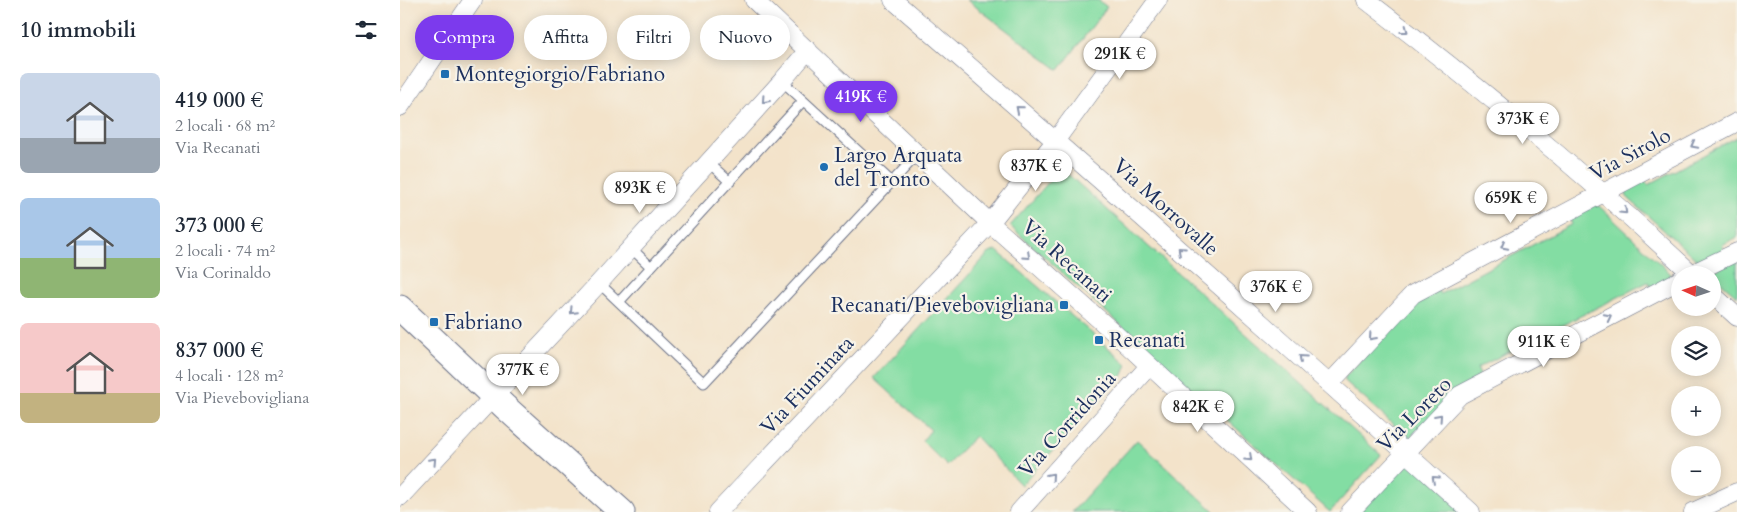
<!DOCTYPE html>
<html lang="it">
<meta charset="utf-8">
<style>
:root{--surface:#fff;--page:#f6f6f7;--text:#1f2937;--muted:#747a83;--accent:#7c3aed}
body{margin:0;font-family:Cardo,serif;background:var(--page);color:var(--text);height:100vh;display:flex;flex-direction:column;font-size:19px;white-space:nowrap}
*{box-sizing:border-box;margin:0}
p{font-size:16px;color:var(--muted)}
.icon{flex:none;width:28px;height:28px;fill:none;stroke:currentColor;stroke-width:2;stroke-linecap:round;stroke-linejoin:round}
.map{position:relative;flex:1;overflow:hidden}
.side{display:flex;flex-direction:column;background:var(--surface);width:400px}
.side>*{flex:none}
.banner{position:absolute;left:15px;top:15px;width:475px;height:45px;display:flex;gap:10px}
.needle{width:32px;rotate:273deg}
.buttons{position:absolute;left:1271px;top:266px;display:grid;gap:10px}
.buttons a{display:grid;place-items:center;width:50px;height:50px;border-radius:50%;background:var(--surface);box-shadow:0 2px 12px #0003;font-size:25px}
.price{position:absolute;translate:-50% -42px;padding:0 11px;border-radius:18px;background:#fff;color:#222;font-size:16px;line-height:32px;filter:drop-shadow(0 1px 2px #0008)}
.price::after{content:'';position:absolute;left:50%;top:30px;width:15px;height:11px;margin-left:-8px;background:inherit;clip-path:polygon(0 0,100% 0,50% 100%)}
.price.on{background:var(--accent);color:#fff}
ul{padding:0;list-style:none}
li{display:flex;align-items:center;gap:15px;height:125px;padding:0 20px}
li span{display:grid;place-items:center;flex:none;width:140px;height:100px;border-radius:8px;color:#555}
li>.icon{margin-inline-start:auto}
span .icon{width:60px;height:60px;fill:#fffc;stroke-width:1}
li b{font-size:21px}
h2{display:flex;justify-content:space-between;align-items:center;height:60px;padding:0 20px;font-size:21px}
.tag{padding:0 18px;border-radius:22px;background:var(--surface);box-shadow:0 2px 12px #0003;font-size:18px;line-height:45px}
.tag.on{background:var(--accent);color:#fff}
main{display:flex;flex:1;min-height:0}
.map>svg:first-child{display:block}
</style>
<main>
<section class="side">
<h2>10 immobili<svg class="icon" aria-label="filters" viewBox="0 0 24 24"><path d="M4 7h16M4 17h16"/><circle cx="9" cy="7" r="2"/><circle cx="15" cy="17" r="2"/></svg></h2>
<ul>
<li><span style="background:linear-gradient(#c9d6e8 65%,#9aa5b1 0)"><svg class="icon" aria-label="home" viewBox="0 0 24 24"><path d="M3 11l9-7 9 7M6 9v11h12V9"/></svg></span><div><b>419 000 €</b><p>2 locali · 68 m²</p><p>Via Recanati</p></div></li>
<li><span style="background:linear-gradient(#a9c7e8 60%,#8fb573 0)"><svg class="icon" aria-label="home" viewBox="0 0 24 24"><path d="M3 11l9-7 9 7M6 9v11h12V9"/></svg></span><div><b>373 000 €</b><p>2 locali · 74 m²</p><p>Via Corinaldo</p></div></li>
<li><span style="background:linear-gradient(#f6c9c9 70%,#c2b280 0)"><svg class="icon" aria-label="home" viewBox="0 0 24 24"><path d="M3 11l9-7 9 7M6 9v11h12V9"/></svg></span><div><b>837 000 €</b><p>4 locali · 128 m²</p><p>Via Pievebovigliana</p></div></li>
</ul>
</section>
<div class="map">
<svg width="1337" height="512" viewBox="0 0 1337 512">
<rect width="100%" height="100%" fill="#f7f3e8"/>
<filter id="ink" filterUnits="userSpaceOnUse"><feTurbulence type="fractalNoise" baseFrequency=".02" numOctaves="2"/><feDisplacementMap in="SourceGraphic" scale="10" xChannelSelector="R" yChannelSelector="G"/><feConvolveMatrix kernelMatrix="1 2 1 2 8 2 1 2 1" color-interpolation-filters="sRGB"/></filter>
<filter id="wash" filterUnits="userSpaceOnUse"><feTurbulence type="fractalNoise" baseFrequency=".0096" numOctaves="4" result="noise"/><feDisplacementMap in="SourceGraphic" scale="20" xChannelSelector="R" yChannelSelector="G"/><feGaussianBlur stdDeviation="1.12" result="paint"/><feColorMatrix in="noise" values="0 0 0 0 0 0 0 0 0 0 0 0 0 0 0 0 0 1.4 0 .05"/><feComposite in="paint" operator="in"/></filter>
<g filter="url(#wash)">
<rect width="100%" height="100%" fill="#f3e3ca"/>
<path fill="#83dda3" stroke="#4f8680" d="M567 0H698L707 7 659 70Z
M1337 137V237L1322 245 1324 251 1299 262 1227 197 1225 191 1227 188 1244 179 1248 185Z
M661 168 981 455 930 512 610 226Z
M1194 205 1199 206 1271 274 1269 279 1251 288 1248 282 1077 368 1080 375 1009 439 945 381V377L1012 302 1037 289 1040 294 1172 224 1169 218Z
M596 250 727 364 723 375 621 485 575 436 547 466 522 441 531 430 474 378 588 254Z
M1337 259V296L1312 275V272Z
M737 440 815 512H672Z
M1006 452 1068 512H959Z"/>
</g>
<g filter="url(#ink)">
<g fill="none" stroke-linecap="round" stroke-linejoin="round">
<defs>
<path id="lane" d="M382 81 492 182
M309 163 330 182
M231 248 251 267
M199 283 304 383 518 154
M219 302 403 101"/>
<path id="street" d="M354 0 590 223 711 330 908 512
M493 0C688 168 881 339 1071 512
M966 0C1080 87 1189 177 1293 275
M0 107 73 0
M1289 275 1337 252
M1312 294 1337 317
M930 383 1013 294 1337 122
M0 497 199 283 382 81 408 50
M318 512 590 223 656 140 758 0
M619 512 749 366
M950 512 1060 395 1280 280
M1293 512 1337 492"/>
<path id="secondary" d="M0 308 105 407 222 512"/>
</defs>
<use href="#lane" stroke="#676e84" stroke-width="11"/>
<use href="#street" stroke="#676e84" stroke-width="19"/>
<use href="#secondary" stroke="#676e84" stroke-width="27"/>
<use href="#lane" stroke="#fff" stroke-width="9"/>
<use href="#street" stroke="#fff" stroke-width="18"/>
<use href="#secondary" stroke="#fff" stroke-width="25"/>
</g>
<defs><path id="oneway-chevron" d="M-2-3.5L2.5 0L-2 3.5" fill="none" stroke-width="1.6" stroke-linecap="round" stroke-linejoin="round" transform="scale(1.25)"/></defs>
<g stroke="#8d97ae">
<use href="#oneway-chevron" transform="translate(1005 30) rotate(37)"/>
<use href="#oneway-chevron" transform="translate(365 100) rotate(132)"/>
<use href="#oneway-chevron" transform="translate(619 109) rotate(-139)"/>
<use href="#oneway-chevron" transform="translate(1294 145) rotate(152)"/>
<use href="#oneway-chevron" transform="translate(1224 211) rotate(43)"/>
<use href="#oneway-chevron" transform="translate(1104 246) rotate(152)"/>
<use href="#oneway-chevron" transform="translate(781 250) rotate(-138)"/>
<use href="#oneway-chevron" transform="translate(627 256) rotate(42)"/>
<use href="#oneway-chevron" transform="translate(173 311) rotate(133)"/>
<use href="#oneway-chevron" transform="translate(1208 317) rotate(-27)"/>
<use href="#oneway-chevron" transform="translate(972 337) rotate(132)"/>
<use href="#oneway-chevron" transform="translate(902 358) rotate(-138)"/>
<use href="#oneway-chevron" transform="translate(1039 417) rotate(-48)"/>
<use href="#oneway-chevron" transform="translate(849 458) rotate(43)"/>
<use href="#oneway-chevron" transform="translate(33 461) rotate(-47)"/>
<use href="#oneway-chevron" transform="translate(651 476) rotate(-49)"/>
<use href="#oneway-chevron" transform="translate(1035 479) rotate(-138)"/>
</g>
</g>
<g fill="#1f6fb2" stroke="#f7f3e8" stroke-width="2">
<rect x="40" y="69" width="10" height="10" rx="2.5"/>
<circle cx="424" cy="167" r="5"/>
<rect x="659" y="300" width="10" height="10" rx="2.5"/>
<rect x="29" y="317" width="10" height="10" rx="2.5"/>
<rect x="694" y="335" width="10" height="10" rx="2.5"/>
</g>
<g text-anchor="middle" stroke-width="4.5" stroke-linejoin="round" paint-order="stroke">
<g font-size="21" fill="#1b2f5e" stroke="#f7f3e8" text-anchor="start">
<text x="55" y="81">Montegiorgio/Fabriano</text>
<text x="434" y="162">Largo Arquata<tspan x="434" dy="24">del Tronto</tspan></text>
<text x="654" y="312" text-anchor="end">Recanati/Pievebovigliana</text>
<text x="44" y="329">Fabriano</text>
<text x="709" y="347">Recanati</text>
</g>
<g font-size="21" fill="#1b2f5e" stroke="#f7f3e8">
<text transform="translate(1230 154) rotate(-28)" y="7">Via Sirolo</text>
<text transform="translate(766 207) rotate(42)" y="7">Via Morrovalle</text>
<text transform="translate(667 261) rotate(42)" y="7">Via Recanati</text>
<text transform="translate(407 385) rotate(-47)" y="7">Via Fiuminata</text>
<text transform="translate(1014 414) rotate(-45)" y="7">Via Loreto</text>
<text transform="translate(667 424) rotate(-48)" y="7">Via Corridonia</text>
</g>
</g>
</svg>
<div class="buttons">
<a><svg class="needle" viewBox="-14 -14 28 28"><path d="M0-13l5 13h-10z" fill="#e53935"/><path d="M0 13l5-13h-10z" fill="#747a83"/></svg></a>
<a><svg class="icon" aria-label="layers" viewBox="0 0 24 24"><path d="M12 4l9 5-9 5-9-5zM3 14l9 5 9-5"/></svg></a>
<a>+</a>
<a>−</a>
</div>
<b class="price" style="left:720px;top:80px">291K €</b>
<b class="price on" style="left:461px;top:123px">419K €</b>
<b class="price" style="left:1123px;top:145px">373K €</b>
<b class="price" style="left:636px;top:192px">837K €</b>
<b class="price" style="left:240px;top:214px">893K €</b>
<b class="price" style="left:1111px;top:224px">659K €</b>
<b class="price" style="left:876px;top:313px">376K €</b>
<b class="price" style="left:1144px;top:368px">911K €</b>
<b class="price" style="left:123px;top:396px">377K €</b>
<b class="price" style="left:798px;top:433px">842K €</b>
<div class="banner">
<a class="tag on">Compra</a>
<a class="tag">Affitta</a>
<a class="tag">Filtri</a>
<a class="tag">Nuovo</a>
</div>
</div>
</main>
